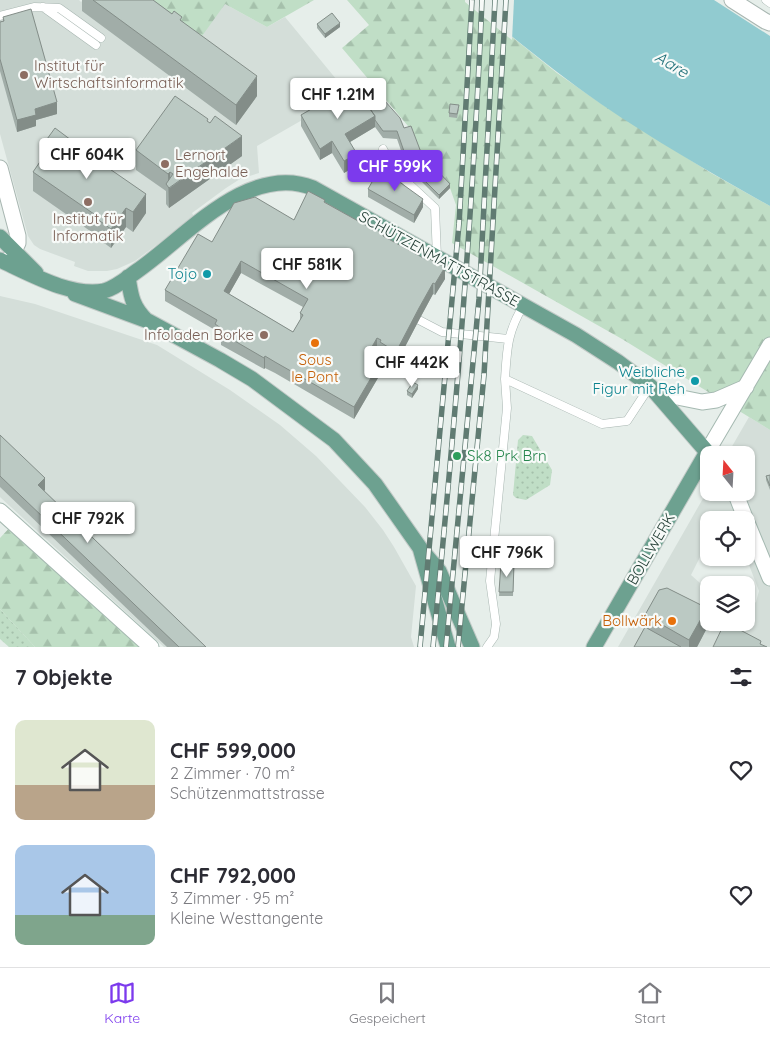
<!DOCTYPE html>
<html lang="de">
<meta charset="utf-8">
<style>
:root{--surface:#fff;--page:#f7f7f7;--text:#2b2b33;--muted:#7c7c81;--line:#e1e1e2;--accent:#7c3aed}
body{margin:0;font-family:Quicksand,sans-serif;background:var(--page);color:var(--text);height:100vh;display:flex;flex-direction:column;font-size:19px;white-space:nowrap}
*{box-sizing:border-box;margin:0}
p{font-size:16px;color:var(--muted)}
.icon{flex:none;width:28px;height:28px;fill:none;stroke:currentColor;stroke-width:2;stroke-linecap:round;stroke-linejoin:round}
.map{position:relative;height:647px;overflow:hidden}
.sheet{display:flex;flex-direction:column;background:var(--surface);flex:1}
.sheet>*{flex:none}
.needle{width:32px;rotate:342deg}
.fabs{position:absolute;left:700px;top:446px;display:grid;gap:10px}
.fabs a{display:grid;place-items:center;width:55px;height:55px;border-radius:10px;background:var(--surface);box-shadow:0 1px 4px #0004;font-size:25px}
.price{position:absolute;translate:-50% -42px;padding:0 11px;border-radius:5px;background:#fff;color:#222;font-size:16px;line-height:32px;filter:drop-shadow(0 1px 2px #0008)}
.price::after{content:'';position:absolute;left:50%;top:30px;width:15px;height:11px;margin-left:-8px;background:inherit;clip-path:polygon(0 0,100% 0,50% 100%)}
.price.active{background:var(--accent);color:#fff}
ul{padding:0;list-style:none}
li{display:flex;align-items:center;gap:15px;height:125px;padding:0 15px}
li span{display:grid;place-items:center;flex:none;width:140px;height:100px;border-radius:10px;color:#555}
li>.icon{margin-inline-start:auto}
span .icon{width:60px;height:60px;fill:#fffc;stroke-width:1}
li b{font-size:21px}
h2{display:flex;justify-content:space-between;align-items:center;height:60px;padding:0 15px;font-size:21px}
.tabs{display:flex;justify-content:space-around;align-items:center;height:70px;border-top:1px solid var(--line);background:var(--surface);font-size:14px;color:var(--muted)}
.tabs a{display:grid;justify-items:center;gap:2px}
.tabs .active{color:var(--accent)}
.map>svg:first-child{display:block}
</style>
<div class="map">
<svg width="770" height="647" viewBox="0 0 770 647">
<defs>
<pattern id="grass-dots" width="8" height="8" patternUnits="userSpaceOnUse" patternTransform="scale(1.25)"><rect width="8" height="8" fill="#c0dec6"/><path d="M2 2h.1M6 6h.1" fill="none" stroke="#a5c0ab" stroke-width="1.8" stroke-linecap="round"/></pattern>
<pattern id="forest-firs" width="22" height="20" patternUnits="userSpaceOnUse" patternTransform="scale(1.25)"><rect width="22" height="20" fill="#c0dec6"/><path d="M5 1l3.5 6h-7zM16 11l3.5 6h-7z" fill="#a5c0ab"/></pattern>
</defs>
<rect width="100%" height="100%" fill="#e6eeea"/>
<path fill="#d4ded9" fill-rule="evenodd" d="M0 0H79L81 2 83 0 225 4 267 27 285 17 346 91 344 96 257 146 259 173 240 179 226 188 192 213 194 217 135 261 117 269 107 271H88L74 266 75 262 40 249 34 245 28 236 0 134Z
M0 296 35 304 157 345 230 390 280 425 316 456 365 507 383 530 394 547 416 586 411 637 414 647H164L0 497Z
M749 417 770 430V647H618L709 488V492H746V455H727ZM709 520H746V557L759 591 756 602 746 608V622H709V591L691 575 702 553 705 554 709 547Z"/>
<path fill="url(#grass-dots)" d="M523 435 532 436 552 470 550 485 526 500 516 498 513 495 518 440Z
M0 609 35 647H9L0 639Z"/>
<path fill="url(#forest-firs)" d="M138 0H314L267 27 225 4 197 43Z
M347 0H466L557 73 603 105 711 173 770 206V430L622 339 452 243 456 205 450 188 433 170 422 163 408 126 342 48 369 25Z
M13 524 151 647H35L0 609V538Z"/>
<path fill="#91cbd0" d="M466 0H714L770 36V206C713 174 655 141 601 104 554 72 511 35 466 0Z"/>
<path fill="#e6eeea" d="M465 0H514L512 40 465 2Z"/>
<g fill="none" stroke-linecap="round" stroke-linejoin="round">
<defs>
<path id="lane" d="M766 0 770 3
M43 7 96 45
M0 16 34 7 59 8 101 38
M383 149 394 170 435 208 437 257
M523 306C507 333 507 349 505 379L602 424 627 421 650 386
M419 320 442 332 508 339
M487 647 494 637 496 624 490 581 507 408 505 379"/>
<path id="street" d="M732 0 765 21 770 23
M0 168 18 236V243L9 261"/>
<path id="secondary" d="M657 393 702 402 716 400 746 387
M710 455 707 452 770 345
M735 492 746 520
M0 511 151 647
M746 520 770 578"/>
<path id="primary" d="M0 237 36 273
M0 260C31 274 70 297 104 291 116 288 127 278 137 271 185 238 248 162 313 188L576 335 618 362 650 386 707 452 594 647
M128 277C131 296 132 306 146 320
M75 294 148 321 220 360 252 379 334 440 375 484 420 548 448 647
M424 553 439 571 472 647"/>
</defs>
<use href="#lane" stroke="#a8b6b1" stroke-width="9"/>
<use href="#street" stroke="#a8b6b1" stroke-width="17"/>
<use href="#secondary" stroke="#a5b9b1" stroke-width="17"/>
<use href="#primary" stroke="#c2cac7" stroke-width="17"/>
<use href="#lane" stroke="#fff" stroke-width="8"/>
<use href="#street" stroke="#fff" stroke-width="15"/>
<use href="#secondary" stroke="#fff" stroke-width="15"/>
<use href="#primary" stroke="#6da190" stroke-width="15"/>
<defs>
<path id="rail" d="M420 647 459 224 472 0
M433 647C454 432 473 216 482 0
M446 647 479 299 495 0
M458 647 484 375 506 0"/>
</defs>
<use href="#rail" stroke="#607b72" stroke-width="5.5"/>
<use href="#rail" stroke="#f7faf8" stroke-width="4" stroke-dasharray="11" stroke-linecap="butt"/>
</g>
<path fill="#a1ada8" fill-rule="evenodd" d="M82 0H153L182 21 257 96 236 125 82 11Z
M3 17 57 114 36 120V126L17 132 0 71V22L3 21Z
M317 24 340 27 325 38 317 28Z
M352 83 361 87 404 128 422 163 407 168 397 139 383 138 375 127 350 142 357 165 344 173 332 153 320 160 301 126V115L352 85Z
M459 109 457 118 449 117V113Z
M208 122 242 156 169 208 166 204V191L136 170V150Z
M42 146 107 167 146 213 133 232 126 227 111 248 93 235V233L33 191V172L42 159Z
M358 162 377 173 367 181 358 166Z
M422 178 450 188 439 199 422 182Z
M368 189 423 207 414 223 368 197Z
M325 202 384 236 445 279 435 295 433 294 419 320 396 364 380 354V351L377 349 374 355 382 371 354 419 275 373 265 368 264 369 221 345V340L215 336V330L165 301V290L212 242 294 220ZM241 273 303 307 300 313V320L293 332 229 294Z
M418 389 412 398 407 395V391Z
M0 435 45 490 44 491 206 647H167L0 487Z
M770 475V490L766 480V476Z
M709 530V546L707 548 702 546V542Z
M501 563 514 564 513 596H499Z
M645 615 707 628 697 647H634L645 627Z"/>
<path fill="#838d88" d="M340 23V27L325 38V34Z
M257 76V96L236 125V105Z
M57 102V114L36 120V126L17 132V120L35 109Z
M375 116V127L345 145V134Z
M242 136V156L169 208 168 174 170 172V188Z
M332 141V153L320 160V149Z
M357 154V165L344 173V161Z
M422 155V163L407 168V160Z
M377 169V173L367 181V177Z
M450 184V188L439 199V195Z
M146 194V213L133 232V212Z
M423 199V207L414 223V215Z
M126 208V227L111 248V229Z
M241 261V273L224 303V291Z
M445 267V279L435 295V284Z
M433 283V294L419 320 396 364V352L419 308Z
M377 338V349L369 363V352Z
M265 356V368L264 369V358Z
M382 359V371L354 419V407Z
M418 385V389L412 398V394Z
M45 478V490L38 497V485Z
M707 608V628L697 647H689V640Z"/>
<path fill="#bbc9c3" stroke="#838d88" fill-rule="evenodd" d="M93 0H153L172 14 174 11 182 17 180 20 257 76 236 105Z
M31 9 57 102 35 109 36 115 17 120 0 59V22L4 21 3 17Z
M332 13 340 23 325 34 317 24Z
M356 80 361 87 368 82 400 118 404 128 411 126 422 155 407 160 397 131H383L375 120V116L357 90H358L352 83Z
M353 85 375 116 345 134 357 154 344 161 332 141 320 149 301 115Z
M175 96 208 119 207 121 210 123 215 116 242 136 169 188 166 184 173 174 170 172 168 174 136 150Z
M450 104 459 105 457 114 449 113Z
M55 128 95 158 96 154H99L107 160V162L104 165 146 194 133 212 126 208 111 229 93 216 94 214 33 172 48 150 42 146Z
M369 155 377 169 367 177 358 162Z
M433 166 450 184 439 195 422 178Z
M380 168 423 199 414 215 368 189Z
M308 191 325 200 324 202 367 226 368 225 384 234 383 236 427 260 428 258 445 267 435 284 433 283 419 308 396 352 380 342 381 340 377 338 369 352 382 359 354 407 275 362 265 356 264 358 221 333 224 330 215 324 217 320 165 290 198 234 212 242 234 203 255 197 294 220ZM241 261 308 299 300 313 303 315 293 332 224 291Z
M413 382 418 385 412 394 407 391Z
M0 435 45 478 38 485 206 647H179L0 476Z
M770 475V486L766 476Z
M709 530V542L707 544 702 542Z
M501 563 514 564 513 592H499Z
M667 588 707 608 689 640 645 615 659 590Z
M725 622 761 641 760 644 767 647H713Z
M645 627 681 647H634Z"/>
<g fill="#8d6e63" stroke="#f7faf8" stroke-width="2">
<circle cx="24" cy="75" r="5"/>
<circle cx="165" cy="164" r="5"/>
<circle cx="88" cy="202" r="5"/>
<circle cx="264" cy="335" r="5"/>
</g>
<g fill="#0f9aa8" stroke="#f7faf8" stroke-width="2">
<circle cx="207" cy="274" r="5"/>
<circle cx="695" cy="381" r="5"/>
</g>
<g fill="#e8710a" stroke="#f7faf8" stroke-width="2">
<circle cx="315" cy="343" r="5"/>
<circle cx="672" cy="621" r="5"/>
</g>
<circle fill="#2e9e5b" stroke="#f7faf8" stroke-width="2" cx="457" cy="456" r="5"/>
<g text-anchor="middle" stroke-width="4.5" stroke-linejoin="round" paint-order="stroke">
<g font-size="15" fill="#785e54" stroke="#f7faf8" text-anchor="start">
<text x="34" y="71">Institut für<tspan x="34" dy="17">Wirtschaftsinformatik</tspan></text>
<text x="175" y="160">Lernort<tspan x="175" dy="17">Engehalde</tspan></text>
<text x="88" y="224" text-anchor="middle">Institut für<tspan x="88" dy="17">Informatik</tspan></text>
<text x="254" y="340" text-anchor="end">Infoladen Borke</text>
</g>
<g font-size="15" fill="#254037" stroke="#f7faf8">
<text transform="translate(439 259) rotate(29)" y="5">SCHÜTZENMATTSTRASSE</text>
<text transform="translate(651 549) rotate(-60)" y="5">BOLLWERK</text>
</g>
<g font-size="15" fill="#0d838f" stroke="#f7faf8" text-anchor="end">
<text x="197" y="279">Tojo</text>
<text x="685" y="377">Weibliche<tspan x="685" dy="17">Figur mit Reh</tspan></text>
</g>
<g font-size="15" fill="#c56008" stroke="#f7faf8">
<text x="315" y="365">Sous<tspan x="315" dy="17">le Pont</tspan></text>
<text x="662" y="626" text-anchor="end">Bollwärk</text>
</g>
<g font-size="15" fill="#27864d" stroke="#f7faf8" text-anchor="start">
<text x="467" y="461">Sk8 Prk Brn</text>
</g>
<g font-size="16" font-style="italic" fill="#21717a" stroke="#f7faf8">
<text transform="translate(672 64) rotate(31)" y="6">Aare</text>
</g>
</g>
</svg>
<div class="fabs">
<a><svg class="needle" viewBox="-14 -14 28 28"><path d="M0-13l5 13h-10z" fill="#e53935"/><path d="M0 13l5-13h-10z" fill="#7c7c81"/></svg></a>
<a><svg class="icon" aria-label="locate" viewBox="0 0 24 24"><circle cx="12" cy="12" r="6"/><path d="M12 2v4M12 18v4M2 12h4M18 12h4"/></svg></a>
<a><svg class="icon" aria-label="layers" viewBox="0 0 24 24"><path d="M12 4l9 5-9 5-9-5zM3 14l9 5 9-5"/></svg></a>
</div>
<b class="price" style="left:338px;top:120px">CHF 1.21M</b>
<b class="price" style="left:87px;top:180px">CHF 604K</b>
<b class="price active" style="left:395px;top:192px">CHF 599K</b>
<b class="price" style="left:307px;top:290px">CHF 581K</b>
<b class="price" style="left:412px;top:388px">CHF 442K</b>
<b class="price" style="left:88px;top:544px">CHF 792K</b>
<b class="price" style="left:507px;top:578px">CHF 796K</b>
</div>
<section class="sheet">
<h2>7 Objekte<svg class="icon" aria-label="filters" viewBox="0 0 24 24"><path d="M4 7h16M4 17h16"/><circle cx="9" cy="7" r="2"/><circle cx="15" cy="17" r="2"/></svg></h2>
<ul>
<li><span style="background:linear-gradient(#dfe7d0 65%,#b9a48a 0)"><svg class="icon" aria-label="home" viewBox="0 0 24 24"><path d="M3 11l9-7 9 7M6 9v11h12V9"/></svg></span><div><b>CHF 599,000</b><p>2 Zimmer · 70 m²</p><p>Schützenmattstrasse</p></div><svg class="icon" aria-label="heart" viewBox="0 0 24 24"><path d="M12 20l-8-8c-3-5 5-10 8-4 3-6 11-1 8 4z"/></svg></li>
<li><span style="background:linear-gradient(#a9c7e8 70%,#7fa58c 0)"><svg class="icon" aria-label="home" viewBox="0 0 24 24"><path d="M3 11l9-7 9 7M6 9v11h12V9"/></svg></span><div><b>CHF 792,000</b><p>3 Zimmer · 95 m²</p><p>Kleine Westtangente</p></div><svg class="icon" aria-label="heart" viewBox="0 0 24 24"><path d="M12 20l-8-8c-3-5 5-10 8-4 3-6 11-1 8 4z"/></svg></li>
</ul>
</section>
<nav class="tabs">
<a class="active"><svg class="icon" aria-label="map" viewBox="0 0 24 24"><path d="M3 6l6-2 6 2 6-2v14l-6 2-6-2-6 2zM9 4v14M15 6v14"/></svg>Karte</a>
<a><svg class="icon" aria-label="saved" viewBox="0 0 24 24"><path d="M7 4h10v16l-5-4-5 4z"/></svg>Gespeichert</a>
<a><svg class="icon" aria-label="home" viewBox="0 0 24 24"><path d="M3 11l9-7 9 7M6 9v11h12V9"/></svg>Start</a>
</nav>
